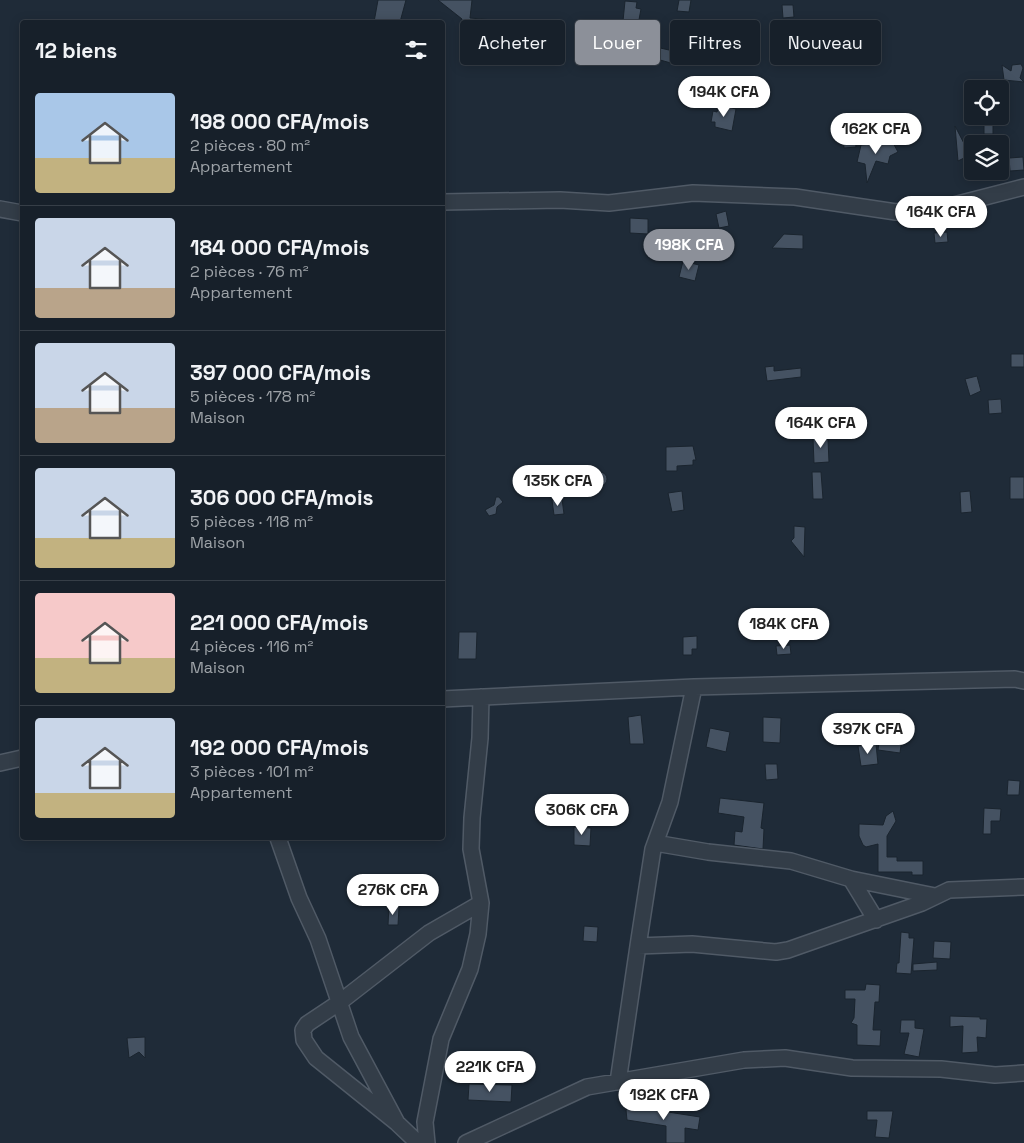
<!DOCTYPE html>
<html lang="fr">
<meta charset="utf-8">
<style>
:root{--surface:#17202a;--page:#242d36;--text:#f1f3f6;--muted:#9ea3a8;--line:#363e47;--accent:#8c9099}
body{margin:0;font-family:"Space Grotesk",sans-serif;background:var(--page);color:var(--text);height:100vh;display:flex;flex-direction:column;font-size:19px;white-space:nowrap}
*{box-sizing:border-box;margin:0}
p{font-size:16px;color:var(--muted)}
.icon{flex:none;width:28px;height:28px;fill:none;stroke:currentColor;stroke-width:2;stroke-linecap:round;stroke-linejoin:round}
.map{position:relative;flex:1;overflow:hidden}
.panel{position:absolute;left:20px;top:20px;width:425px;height:820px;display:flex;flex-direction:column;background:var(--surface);border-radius:5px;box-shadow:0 2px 12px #0003,0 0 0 1px var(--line)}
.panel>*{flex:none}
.banner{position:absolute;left:460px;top:20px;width:475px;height:45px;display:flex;gap:10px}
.buttons{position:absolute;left:964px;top:80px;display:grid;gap:10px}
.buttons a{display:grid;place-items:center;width:45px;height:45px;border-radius:5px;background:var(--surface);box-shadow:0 2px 12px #0003,0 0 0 1px var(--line);font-size:25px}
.price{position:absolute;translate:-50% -42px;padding:0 11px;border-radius:18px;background:#fff;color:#222;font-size:16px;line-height:32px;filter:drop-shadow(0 1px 2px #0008)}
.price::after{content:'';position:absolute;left:50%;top:30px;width:15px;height:11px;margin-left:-8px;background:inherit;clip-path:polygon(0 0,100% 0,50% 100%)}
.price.on{background:var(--accent);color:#fff}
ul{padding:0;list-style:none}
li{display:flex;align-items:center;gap:15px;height:125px;padding:0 15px}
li+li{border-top:1px solid var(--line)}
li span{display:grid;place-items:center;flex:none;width:140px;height:100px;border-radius:5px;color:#555}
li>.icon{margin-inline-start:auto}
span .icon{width:60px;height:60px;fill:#fffc;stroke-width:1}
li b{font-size:21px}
h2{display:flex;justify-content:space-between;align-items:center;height:60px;padding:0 15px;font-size:21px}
.pill{padding:0 18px;border-radius:5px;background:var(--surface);box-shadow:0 2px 12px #0003,0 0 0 1px var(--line);font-size:18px;line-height:45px}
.pill.on{background:var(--accent);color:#fff}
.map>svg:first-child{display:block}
</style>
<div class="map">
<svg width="1024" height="1143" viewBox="0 0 1024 1143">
<rect width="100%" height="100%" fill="#1f2b38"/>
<path fill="#455262" stroke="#1a242e" d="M378 0H406L400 22H374Z
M438 0H472L470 18 493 20 491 41 480 40 481 28 461 25 462 19Z
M679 0H691L689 12 677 11Z
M625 1 637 2 636 8 641 9 638 25 648 29 646 44 640 43 638 54 624 51 626 42 621 41Z
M782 5H793L794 17 783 18Z
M656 47 682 53 678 65 653 58Z
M1021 64 1023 68 1020 78 1024 82 1004 80 1002 65 1011 71 1012 65Z
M706 84 731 90 729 97 705 91Z
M719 105 736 109 732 131 715 127V122H711L713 111 717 112Z
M984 120H993V134H984Z
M955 126 970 155 958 161Z
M855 135 856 147 844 148 843 136Z
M891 139 898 152 890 156 888 164 876 161 867 183 865 164 857 162 861 145 883 143Z
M1023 157 1024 170 1010 171 1009 158Z
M726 211 729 226 719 228 716 214Z
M630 218 648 219V234L630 233Z
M947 232 948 242 935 243 934 233Z
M784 234 803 235V249L772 248Z
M683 261 699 265 695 281 679 277Z
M1011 354H1024V367H1011Z
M774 366V371L801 368V377L767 381 765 367Z
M977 376 981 391 970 396 965 379Z
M1001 399 1002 413 989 414 988 400Z
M821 431 828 440 829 462 814 463 813 438Z
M693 446 696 460H693V465L677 466V471H666V447Z
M812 472H821L823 499H813Z
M593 479a7 7 0 1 1 14 0a7 7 0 1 1-14 0Z
M1010 477H1024V499H1010Z
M682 491 684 510 672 512 668 493Z
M970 491 972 512 961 513 960 492Z
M496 497H499L503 502 497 507 496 514 489 516 485 510 494 505Z
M562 499 564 514 554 515 552 500Z
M794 526 805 527 804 557 791 541 794 538Z
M459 632H477L476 659H458Z
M697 636V649H692V655H683V637Z
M790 645 791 654 777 655 776 646Z
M641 715 644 744H630L628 717Z
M763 717 781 718 780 743 763 742Z
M710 728 730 732 726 752 706 747Z
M880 735 902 738 900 753 878 750Z
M876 744 878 764 861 766 858 746Z
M765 764H777L778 779 766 780Z
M1008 780 1020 781 1019 795H1007Z
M720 798 764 803 761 828 764 829 763 849 734 845 735 831 742 832 744 817 718 813Z
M984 808 1001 809 1000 821H991V834H983Z
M893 811 896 821 887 836V857H897V861H923V875H912V872H878V844L866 847 863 845 859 836V824L883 825 886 816Z
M574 827 591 828 590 846 574 845Z
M389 906 399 907 398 925H388Z
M584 926 598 927 597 942 583 941Z
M901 932 909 933V938H914L911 974 896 973 897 963H899Z
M934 941 951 942 950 959 933 958Z
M937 962V970L913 971V964Z
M866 984 880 985 879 1002H875L873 1030H881L880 1046 857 1045V1025L851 1023 854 1018 855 999H845V990H865Z
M950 1016 980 1017V1019H987L986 1038 977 1037 978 1052 962 1053 963 1026 950 1027Z
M901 1020H915V1028L924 1029 919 1057 904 1054 909 1033H900Z
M145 1037V1058L139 1052 129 1058 127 1038Z
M469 1084 512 1085 511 1102 468 1100Z
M636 1096V1107L700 1117 698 1130 685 1128V1143H666V1126L627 1120 626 1110Z
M867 1111H893L889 1138 875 1137 877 1120H867Z"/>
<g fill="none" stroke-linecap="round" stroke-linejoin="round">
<defs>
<path id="minor" d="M442 202 560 200 609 203 693 193 795 197 896 212 950 206 1024 187
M0 209 22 213
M442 699 694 687 1015 679 1024 681
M0 763 22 758
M278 838 299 898 318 939 351 1037 397 1123 418 1143
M655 843 708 852 791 861 851 879 876 920
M851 879 935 896
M638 946 653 849 670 802 694 687
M618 1082 638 946 692 944 776 952 788 950 922 903 949 890 1024 887
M397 1123 316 1058 304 1040 303 1030 307 1024 340 1002 429 933 481 903
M427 1143 425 1122 441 1039 470 969 478 934 481 903 471 849 472 818 480 738 481 697
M466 1143 587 1087 744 1060 785 1058 852 1068 941 1069 995 1075 1024 1073"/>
</defs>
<use href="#minor" stroke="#505a66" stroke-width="18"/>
<use href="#minor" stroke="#333d48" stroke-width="15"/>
</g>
</svg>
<div class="buttons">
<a><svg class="icon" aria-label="locate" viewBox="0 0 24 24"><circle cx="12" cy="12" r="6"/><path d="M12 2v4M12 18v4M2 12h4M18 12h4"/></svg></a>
<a><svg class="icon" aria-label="layers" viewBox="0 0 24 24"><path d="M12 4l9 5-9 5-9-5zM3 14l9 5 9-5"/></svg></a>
</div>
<b class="price" style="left:724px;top:118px">194K CFA</b>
<b class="price" style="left:876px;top:155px">162K CFA</b>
<b class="price" style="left:941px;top:238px">164K CFA</b>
<b class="price on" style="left:689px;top:271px">198K CFA</b>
<b class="price" style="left:821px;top:449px">164K CFA</b>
<b class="price" style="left:558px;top:507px">135K CFA</b>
<b class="price" style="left:784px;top:650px">184K CFA</b>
<b class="price" style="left:868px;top:755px">397K CFA</b>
<b class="price" style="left:582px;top:836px">306K CFA</b>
<b class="price" style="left:393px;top:916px">276K CFA</b>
<b class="price" style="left:490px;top:1093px">221K CFA</b>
<b class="price" style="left:664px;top:1121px">192K CFA</b>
<div class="banner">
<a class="pill">Acheter</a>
<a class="pill on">Louer</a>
<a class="pill">Filtres</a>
<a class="pill">Nouveau</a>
</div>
<section class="panel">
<h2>12 biens<svg class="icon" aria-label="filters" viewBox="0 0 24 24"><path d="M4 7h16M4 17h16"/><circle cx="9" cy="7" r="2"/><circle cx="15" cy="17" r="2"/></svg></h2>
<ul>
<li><span style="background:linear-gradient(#a9c7e8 65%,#c2b280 0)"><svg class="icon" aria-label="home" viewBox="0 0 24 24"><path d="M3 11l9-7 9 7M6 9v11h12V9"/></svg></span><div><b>198 000 CFA/mois</b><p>2 pièces · 80 m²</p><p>Appartement</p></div></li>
<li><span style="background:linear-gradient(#c9d6e8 70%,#b9a48a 0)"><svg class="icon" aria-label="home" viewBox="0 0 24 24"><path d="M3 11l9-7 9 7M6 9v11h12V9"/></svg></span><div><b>184 000 CFA/mois</b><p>2 pièces · 76 m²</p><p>Appartement</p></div></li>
<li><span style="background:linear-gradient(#c9d6e8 65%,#b9a48a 0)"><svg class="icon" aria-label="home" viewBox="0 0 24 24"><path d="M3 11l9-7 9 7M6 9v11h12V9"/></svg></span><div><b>397 000 CFA/mois</b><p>5 pièces · 178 m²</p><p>Maison</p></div></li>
<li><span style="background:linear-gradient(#c9d6e8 70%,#c2b280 0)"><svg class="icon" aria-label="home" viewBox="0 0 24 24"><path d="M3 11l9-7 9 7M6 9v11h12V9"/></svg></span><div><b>306 000 CFA/mois</b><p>5 pièces · 118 m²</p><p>Maison</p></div></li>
<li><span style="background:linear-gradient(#f6c9c9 65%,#c2b280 0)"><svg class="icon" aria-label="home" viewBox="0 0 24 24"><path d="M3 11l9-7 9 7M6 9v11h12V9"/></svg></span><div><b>221 000 CFA/mois</b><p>4 pièces · 116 m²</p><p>Maison</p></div></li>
<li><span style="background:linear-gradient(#c9d6e8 75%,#c2b280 0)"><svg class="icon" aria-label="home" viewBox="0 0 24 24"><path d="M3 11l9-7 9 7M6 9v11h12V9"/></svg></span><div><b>192 000 CFA/mois</b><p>3 pièces · 101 m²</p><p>Appartement</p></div></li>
</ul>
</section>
</div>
